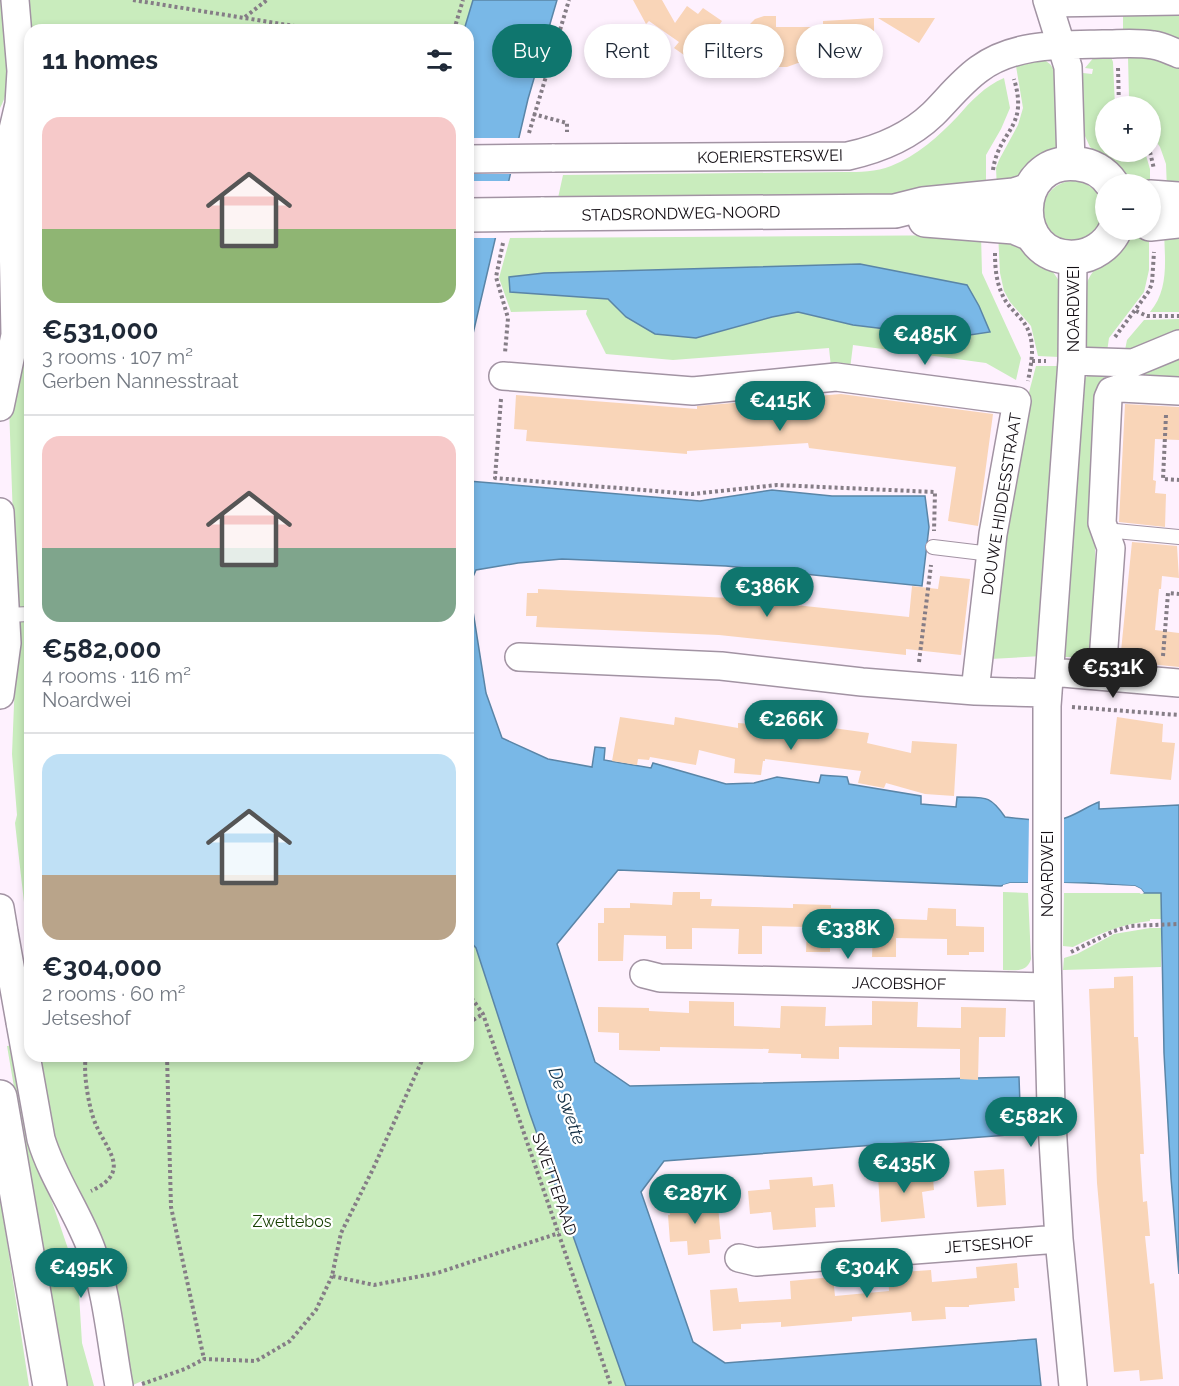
<!DOCTYPE html>
<meta charset="utf-8">
<style>
:root{--surface:#fff;--page:#f6f6f7;--text:#1f2937;--muted:#747a83;--line:#e0e1e3;--accent:#0f766e}
body{margin:0;font-family:Raleway,sans-serif;background:var(--page);color:var(--text);height:100vh;display:flex;flex-direction:column;font-size:22px;white-space:nowrap}
*{box-sizing:border-box;margin:0}
p{font-size:20px;color:var(--muted)}
.icon{flex:none;width:33px;height:33px;fill:none;stroke:currentColor;stroke-width:2;stroke-linecap:round;stroke-linejoin:round}
.map{position:relative;flex:1;overflow:hidden}
.sheet{position:absolute;left:24px;top:24px;width:450px;height:1038px;display:flex;flex-direction:column;background:var(--surface);border-radius:18px;box-shadow:0 3px 9px #0003}
.sheet>*{flex:none}
.banner{position:absolute;left:492px;top:24px;width:570px;height:54px;display:flex;gap:12px}
.fabs{position:absolute;left:1095px;top:96px;display:grid;gap:12px}
.fabs a{display:grid;place-items:center;width:66px;height:66px;border-radius:50%;background:var(--surface);box-shadow:0 3px 9px #0003;font-size:30px}
.price{position:absolute;translate:-50% -51px;padding:0 14px;border-radius:21px;background:var(--accent);color:#fff;font-size:20px;line-height:39px;filter:drop-shadow(0 2px 3px #0008)}
.price::after{content:'';position:absolute;left:50%;top:36px;width:18px;height:14px;margin-left:-9px;background:inherit;clip-path:polygon(0 0,100% 0,50% 100%)}
.price.on{background:#222;color:#fff}
ul{padding:0;list-style:none}
li{display:grid;align-content:center;gap:12px;height:318px;padding:0 18px}
li+li{border-top:2px solid var(--line)}
li span{display:grid;place-items:center;height:186px;border-radius:18px;color:#555}
li>.icon{margin-inline-start:auto}
span .icon{width:108px;height:108px;fill:#fffc;stroke-width:1}
li b{font-size:26px}
h2{display:flex;justify-content:space-between;align-items:center;height:72px;padding:0 18px;font-size:26px}
.pill{padding:0 21px;border-radius:27px;background:var(--surface);box-shadow:0 3px 9px #0003;font-size:21px;line-height:54px}
.pill.on{background:var(--accent);color:#fff}
.map>svg:first-child{display:block}
</style>
<div class="map">
<svg width="1179" height="1386" viewBox="0 0 1179 1386">
<rect width="100%" height="100%" fill="#fef1fe"/>
<path fill="#c9ecbd" fill-rule="evenodd" d="M0 0H3C3 10 3 19 4 29 7 56 14 83 0 108Z
M21 0H476L467 30H30Z
M1179 12V44L1123 34V13Z
M1095 56 1111 57 1113 62 1115 106H1106V152H1145L1150 169V184L1127 183 1090 147 1085 136 1083 124 1082 78 1083 73 1092 74 1093 69 1085 68Z
M1151 56 1179 65V191L1167 190 1166 164 1160 147 1151 134 1150 106H1131L1129 98 1128 57Z
M1043 59 1050 64 1057 74 1058 143C1046 166 1018 177 997 189L996 168 999 160 1018 125 1023 108 1016 66 1019 62Z
M1004 78 1010 108 1001 129 986 155V189L918 199 558 198 563 175 844 172C860 172 876 172 891 166 917 156 939 136 958 116 971 101 985 86 1004 78Z
M28 128H30V190L24 167Z
M1043 211a30 30 0 1 1 60 0a30 30 0 1 1-60 0Z
M1179 231V312H1150C1169 290 1165 260 1164 232Z
M998 232C1018 236 1053 266 1061 285L1059 357 1038 356 1031 326 1010 302 1004 291 1000 273Z
M1149 234V270L1144 292 1109 338 1107 352 1090 351 1085 347 1086 285C1093 265 1111 254 1127 241L1131 238Z
M981 235 982 273 1021 358 1016 380 986 363 853 345 850 369 831 367 829 348 673 360 606 354 586 314 587 310 511 312 499 278 510 238ZM860 264 967 285 979 306 989 331 963 336 941 323 894 330 853 325 798 312 772 317 696 338 655 333 626 317 608 299 510 292V277L544 273Z
M30 313V955L15 823 17 815 12 754 17 631 9 406 29 326Z
M1179 319V333L1124 355 1127 340 1144 320Z
M1179 354V382L1128 376Z
M1036 366H1059L1042 656 990 659 1003 539 1030 397 1028 396Z
M1106 371 1103 384 1095 400V657H1060L1082 381 1092 372Z
M1003 892 1028 893 1031 959C1027 973 1014 970 1003 970Z
M1064 893H1161V919H1150V921C1121 924 1099 934 1073 947L1063 946Z
M468 921 627 1386H144L142 1381 133 1385 121 1323 52 1151 35 1056H468Z
M1150 928H1161V967L1063 970 1064 958 1077 954 1114 934Z
M14 1045 35 1152 78 1278 82 1343 94 1386H65L7 1046Z
M0 1196 29 1386H0Z"/>
<path fill="#79b8e7" stroke="#5a85a7" stroke-width="1.5" d="M473 0H557L528 99 483 291 472 338 468 387V30H464Z
M860 264 967 285 979 306 990 332 963 336 941 323 894 330 853 325 798 312 772 317 696 338 655 334 626 317 608 299 510 292 509 277 544 273Z
M468 481 700 501 772 490 832 496H925L929 527 922 586 726 566 562 559 518 563 476 570 469 586 486 693 502 738 548 759 592 767 595 747 605 748 604 760 651 768 653 763 726 784 754 783 777 777 819 783 821 775C830 776 839 776 847 777L849 784 921 796V804L956 807 957 797C983 798 989 793 1005 817 1020 819 1054 823 1068 817 1079 813 1088 806 1099 802V809L1179 805V1274L1171 1178 1164 1053 1161 893H1144L1141 889 1135 886 1087 883H1010L1001 886 618 870 557 944 595 1062 630 1086 1019 1077 1021 1134 664 1161 641 1192 693 1342 725 1363 1036 1339 1041 1386H626L530 1114 476 948 468 939Z"/>
<path fill="#fef1fe" d="M468 138H522L514 174H468Z
M468 181H512L499 238H468Z
M1064 815V883L1135 886 1141 889 1144 893 1141 894 1134 889 1086 886H1010L1003 888V885L1010 883H1028L1029 817Z"/>
<path fill="#f9d5b8" d="M633 0H662L675 23 687 6 698 14 703 8 722 21 694 62 674 48 679 42 649 21 646 24Z
M764 16H776V27H823V21L874 18V49L829 50V62L798 63 787 67H775V58L725 59 732 28 740 34 755 19Z
M878 18H935L919 43Z
M841 394 993 414 978 526 948 521 956 467 809 448 808 443 687 451V454L526 441 527 430 514 429 516 395 697 409V406Z
M1125 404 1179 407V440L1155 439 1153 480 1156 481 1155 493 1166 494 1165 527 1119 522Z
M1132 542 1177 546 1179 578 1162 576 1161 589H1159L1155 630 1179 633V667L1120 661Z
M940 576 970 579 961 655 906 649V655L719 635 536 627 537 616H526L527 593H538V589L730 598 909 617 912 586 938 589Z
M620 717 674 725 675 717 738 728V723L790 727V722L869 733 867 743 911 753 912 741 957 744 954 796 925 794 886 783 884 788 858 783 861 771 765 759V761H763L761 775 734 773 735 759 699 750 696 765 650 757 649 760 638 759 637 765 612 761Z
M1117 717 1163 724 1162 742 1175 743 1171 780 1110 774Z
M673 892H700V899H712L711 906 793 908V904L831 905V908L875 910 874 918 927 920 928 908 956 909V926L984 927V952H969V955H947V939L896 938V957H872L873 932 830 931V952H806L807 927 762 926V954H738L739 929 692 928V949H666V936L624 935 623 961H598V923H604V908H630V903L672 905Z
M1133 976 1134 1037H1138L1144 1154H1140L1143 1202 1147 1201 1150 1236H1145L1150 1284 1154 1283 1163 1379 1140 1381 1139 1370 1114 1372 1097 1183 1089 989 1114 988V977Z
M689 1001 734 1002V1026L780 1028 781 1006 826 1007 825 1026 872 1025V1001L918 1002 917 1027 961 1028V1007L1006 1008 1005 1037H979L978 1080 960 1079V1049L839 1047V1059L801 1058V1054L768 1053 769 1049 660 1047V1051L619 1050V1033L598 1032V1007L649 1008V1011L689 1013Z
M932 1168 934 1190 922 1192 925 1218 881 1222 878 1176 899 1174 898 1171Z
M1004 1169 1006 1205 977 1207 974 1171Z
M812 1177 813 1186 833 1184 835 1207 815 1208 816 1227 773 1230 771 1212 750 1214 748 1191 770 1189 769 1180Z
M706 1196V1207L718 1206 721 1239 709 1240 710 1253 688 1255 687 1241 670 1242 668 1215H670L669 1210 685 1209 684 1197Z
M1017 1263 1019 1288H1014L1015 1301 969 1305V1307H945L946 1319 912 1321 911 1312 852 1317V1321L781 1327V1322L741 1324V1329L713 1331 710 1290 737 1288 739 1302 791 1299 790 1281 833 1277 835 1296 889 1291 888 1273 931 1270 932 1282 977 1278 976 1267Z"/>
<g fill="none" stroke-linecap="round" stroke-linejoin="round">
<defs>
<path id="lane" d="M1105 530 1179 537
M933 547 991 554
M6 615 30 614"/>
<path id="street" d="M1047 0 1068 67 1071 163
M1048 3 1179 1
M552 158 848 156C880 149 909 137 933 114 948 99 961 82 979 69 1014 43 1061 45 1103 44 1119 44 1137 42 1153 45 1162 46 1171 51 1179 54
M1073 257 1072 361 1047 706V953L1051 1107 1059 1239 1073 1386
M1072 361 1133 363 1179 344
M503 376 693 391 836 377 1017 401 993 534 975 691
M0 407 15 335 11 138 19 104 21 71 15 0
M0 512 7 643 0 695
M519 657 721 666 862 682 975 691 1048 693
M1051 672 1179 683
M1102 675 1111 548 1102 523 1108 398 1111 391 1120 388 1179 391
M0 908 4 932
M644 974 660 978 1047 987
M20 1022 41 1139C53 1179 78 1212 92 1251 107 1293 111 1342 119 1386
M739 1258 756 1262 1059 1239"/>
<path id="primary" d="M1112 184C1104 172 1091 165 1078 164 1011 155 1008 262 1076 257 1092 256 1108 245 1115 230
M1150 197 1179 199
M0 203 30 205
M541 214 895 211 923 204 1014 195 1030 190
M925 220 1014 227 1031 234
M1150 224 1179 221
M0 232 30 230
M0 1097 50 1386"/>
</defs>
<use href="#lane" stroke="#a293a3" stroke-width="16"/>
<use href="#street" stroke="#a293a3" stroke-width="30"/>
<use href="#primary" stroke="#a293a3" stroke-width="36"/>
<path stroke="#857d86" stroke-width="4" stroke-dasharray="3 3" stroke-linecap="butt" d="M133 0 319 30
M245 17 267 0
M454 30 463 0
M1118 68 1119 106
M533 114 567 123V132
M529 133 569 0
M1150 152 1154 169
M993 170C999 129 1029 129 1014 79
M503 243 496 277 508 318 505 353
M995 253C995 266 996 281 1002 294 1006 304 1014 311 1021 319 1037 337 1032 360 1028 381
M1136 311 1147 316H1179
M1115 337 1149 291 1152 283 1154 252
M1032 361H1046
M501 399 495 478 692 494 777 485 935 492 934 531
M1166 415 1163 479 1179 480
M1163 656 1168 593 1179 594
M919 662 931 565
M1072 707 1179 715
M1071 952 1114 931 1131 926 1179 924
M468 993 483 1014 611 1386
M468 1023 483 1014
M86 1056C83 1072 88 1101 93 1117 102 1147 136 1170 91 1191
M167 1056 171 1207 204 1359
M424 1056 373 1169 341 1233 332 1276 374 1285 437 1273 559 1233
M142 1384 185 1369 204 1359 256 1361 290 1341 316 1310 332 1276"/>
<use href="#lane" stroke="#fff" stroke-width="14"/>
<use href="#street" stroke="#fff" stroke-width="27"/>
<use href="#primary" stroke="#fff" stroke-width="33"/>
<defs>
<path id="street-bridge" d="M468 159 552 158
M4 932 20 1022"/>
<path id="primary-bridge" d="M468 215 541 214"/>
</defs>
<use href="#street-bridge" stroke="#a293a3" stroke-width="30" stroke-linecap="butt"/>
<use href="#primary-bridge" stroke="#a293a3" stroke-width="36" stroke-linecap="butt"/>
<use href="#street-bridge" stroke="#fff" stroke-width="27"/>
<use href="#primary-bridge" stroke="#fff" stroke-width="33"/>
</g>
<g text-anchor="middle" stroke-width="4.5" stroke-linejoin="round" paint-order="stroke">
<g font-size="16" fill="#120d13" stroke="#fff">
<text transform="translate(770 156) rotate(-1)" y="6">KOERIERSTERSWEI</text>
<text transform="translate(681 213) rotate(-1)" y="6">STADSRONDWEG-NOORD</text>
<text transform="translate(1073 309) rotate(-90)" y="6">NOARDWEI</text>
<text transform="translate(1001 504) rotate(-81)" y="6">DOUWE HIDDESSTRAAT</text>
<text transform="translate(1047 874) rotate(-90)" y="6">NOARDWEI</text>
<text transform="translate(899 983) rotate(1)" y="6">JACOBSHOF</text>
<text transform="translate(555 1184) rotate(71)" y="6">SWETTEPAAD</text>
<text transform="translate(989 1244) rotate(-4)" y="6">JETSESHOF</text>
</g>
<g font-size="16" fill="#163f01" stroke="#fff">
<text x="292" y="1227">Zwettebos</text>
</g>
<g font-size="18" font-style="italic" fill="#153145" stroke="#fff">
<text transform="translate(567 1106) rotate(71)" y="6">De Swette</text>
</g>
</g>
</svg>
<div class="fabs">
<a>+</a>
<a>−</a>
</div>
<b class="price" style="left:925px;top:366px">€485K</b>
<b class="price" style="left:780px;top:432px">€415K</b>
<b class="price" style="left:767px;top:618px">€386K</b>
<b class="price on" style="left:1113px;top:699px">€531K</b>
<b class="price" style="left:791px;top:751px">€266K</b>
<b class="price" style="left:848px;top:960px">€338K</b>
<b class="price" style="left:1031px;top:1148px">€582K</b>
<b class="price" style="left:904px;top:1194px">€435K</b>
<b class="price" style="left:695px;top:1225px">€287K</b>
<b class="price" style="left:81px;top:1299px">€495K</b>
<b class="price" style="left:867px;top:1299px">€304K</b>
<div class="banner">
<a class="pill on">Buy</a>
<a class="pill">Rent</a>
<a class="pill">Filters</a>
<a class="pill">New</a>
</div>
<section class="sheet">
<h2>11 homes<svg class="icon" aria-label="filters" viewBox="0 0 24 24"><path d="M4 7h16M4 17h16"/><circle cx="9" cy="7" r="2"/><circle cx="15" cy="17" r="2"/></svg></h2>
<ul>
<li><span style="background:linear-gradient(#f6c9c9 60%,#8fb573 0)"><svg class="icon" aria-label="home" viewBox="0 0 24 24"><path d="M3 11l9-7 9 7M6 9v11h12V9"/></svg></span><div><b>€531,000</b><p>3 rooms · 107 m²</p><p>Gerben Nannesstraat</p></div></li>
<li><span style="background:linear-gradient(#f6c9c9 60%,#7fa58c 0)"><svg class="icon" aria-label="home" viewBox="0 0 24 24"><path d="M3 11l9-7 9 7M6 9v11h12V9"/></svg></span><div><b>€582,000</b><p>4 rooms · 116 m²</p><p>Noardwei</p></div></li>
<li><span style="background:linear-gradient(#bfe0f5 65%,#b9a48a 0)"><svg class="icon" aria-label="home" viewBox="0 0 24 24"><path d="M3 11l9-7 9 7M6 9v11h12V9"/></svg></span><div><b>€304,000</b><p>2 rooms · 60 m²</p><p>Jetseshof</p></div></li>
</ul>
</section>
</div>
